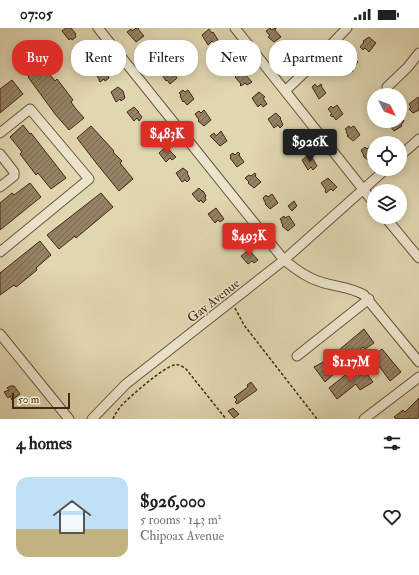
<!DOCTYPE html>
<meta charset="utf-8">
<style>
:root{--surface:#fff;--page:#f6f6f6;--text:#202124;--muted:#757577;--line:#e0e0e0;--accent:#d93025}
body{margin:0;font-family:"IM FELL Double Pica",serif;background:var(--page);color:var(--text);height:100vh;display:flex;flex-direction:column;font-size:15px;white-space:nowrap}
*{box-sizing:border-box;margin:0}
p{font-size:13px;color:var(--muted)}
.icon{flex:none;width:22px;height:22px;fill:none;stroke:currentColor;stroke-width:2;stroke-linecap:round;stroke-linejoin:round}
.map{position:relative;height:391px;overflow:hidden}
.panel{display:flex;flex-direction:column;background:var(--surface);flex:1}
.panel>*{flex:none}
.banner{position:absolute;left:12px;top:12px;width:395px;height:36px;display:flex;gap:8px}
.needle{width:26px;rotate:132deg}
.controls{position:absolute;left:367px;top:60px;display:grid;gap:8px}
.controls a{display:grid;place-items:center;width:40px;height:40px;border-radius:50%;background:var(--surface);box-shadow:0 2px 10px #0003;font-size:20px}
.scale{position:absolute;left:12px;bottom:10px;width:58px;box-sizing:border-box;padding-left:4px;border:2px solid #442812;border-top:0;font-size:11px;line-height:14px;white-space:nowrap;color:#442812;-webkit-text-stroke:3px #ebe4cc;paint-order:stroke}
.price{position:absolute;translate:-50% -34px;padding:0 9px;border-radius:4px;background:var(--accent);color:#fff;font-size:13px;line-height:26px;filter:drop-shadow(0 1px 2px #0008)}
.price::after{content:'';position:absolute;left:50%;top:24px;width:12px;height:9px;margin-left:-6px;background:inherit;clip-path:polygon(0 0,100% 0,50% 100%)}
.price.current{background:#222;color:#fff}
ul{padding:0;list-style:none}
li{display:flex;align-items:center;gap:12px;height:100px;padding:0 16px}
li+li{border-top:1px solid var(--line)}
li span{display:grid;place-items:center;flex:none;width:112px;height:80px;border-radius:12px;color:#555}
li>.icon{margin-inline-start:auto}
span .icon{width:48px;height:48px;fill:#fffc;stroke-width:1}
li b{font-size:17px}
h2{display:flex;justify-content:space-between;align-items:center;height:48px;padding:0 16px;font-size:17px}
.pill{padding:0 14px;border-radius:16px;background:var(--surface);box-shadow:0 2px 10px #0003;font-size:14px;line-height:36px}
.pill.current{background:var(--accent);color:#fff}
.status{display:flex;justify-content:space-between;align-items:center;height:28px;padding:0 20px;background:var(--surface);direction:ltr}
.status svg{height:11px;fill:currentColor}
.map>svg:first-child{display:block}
</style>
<div class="status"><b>07:05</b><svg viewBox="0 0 49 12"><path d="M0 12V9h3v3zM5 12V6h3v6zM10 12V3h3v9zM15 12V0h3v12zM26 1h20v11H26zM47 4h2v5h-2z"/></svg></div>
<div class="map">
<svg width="419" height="391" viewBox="0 0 419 391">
<defs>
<pattern id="building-hatch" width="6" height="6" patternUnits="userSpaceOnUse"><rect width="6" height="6" fill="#958264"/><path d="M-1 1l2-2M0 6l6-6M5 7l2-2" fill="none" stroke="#7b6a51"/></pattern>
</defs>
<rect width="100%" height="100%" fill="#e0d6b0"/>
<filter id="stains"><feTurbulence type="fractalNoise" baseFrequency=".005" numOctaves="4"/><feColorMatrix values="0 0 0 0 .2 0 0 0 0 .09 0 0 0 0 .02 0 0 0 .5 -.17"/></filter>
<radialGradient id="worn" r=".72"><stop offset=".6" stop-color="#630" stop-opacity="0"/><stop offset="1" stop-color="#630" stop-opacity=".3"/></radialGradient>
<path fill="url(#building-hatch)" stroke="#442812" d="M66 0H71L76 6 75 7 76 9 72 12 71 10 69 12 62 3Z
M136 0H139L138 1 144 8 136 14 127 4 131 1 132 3Z
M270 0 271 2 276 0 275 2 281 9 274 14 268 9 270 8 266 3Z
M209 1 212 5 213 4 218 12 214 15 212 13 208 17 202 7Z
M369 9 376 15 369 24 365 20 363 22 360 19 364 14 363 13Z
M85 18 95 28 91 31 89 29 85 32 78 23Z
M291 19 297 28 289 34 280 24 284 21 285 23Z
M155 20 156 22 155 23 161 29 154 35 146 26H147L146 24 149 21 151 23Z
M226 22 233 34 229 37 228 35 224 38 218 28Z
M351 28 358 34 352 41 353 42 352 44 348 41 346 43 343 40 346 34 345 33Z
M42 37 55 53 57 51 73 72 71 74 76 81 84 90 69 102 55 86 28 49Z
M101 38 107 43 106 44 109 50 105 53 104 51 100 54 99 52V51L94 44Z
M171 41 177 50 170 56 167 52 166 53 161 45 165 42 167 44Z
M242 43 252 54 247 57 245 55 241 58 240 57 241 56 235 49Z
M12 52 23 66 0 85V61Z
M315 56 317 59 321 56 322 58H321L326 65 319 71 312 59Z
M118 59 123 63 125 70 121 73 120 71 116 74 111 64Z
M183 62 185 64 188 62 194 71 187 77 184 73 183 74 180 68 181 67 179 65Z
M259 64 265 69 263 70 267 76 263 79 261 76 258 79 252 70Z
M418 69 419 71V82L413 85 409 81 411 79 409 76Z
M337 77 343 86 336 92 333 88 332 89 330 87 332 86 328 81 331 78 333 80Z
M134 79 139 84H138L142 89 139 93 137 90 134 93 127 84Z
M204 82 211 92 204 98 198 93 199 92 195 86 199 83 201 85Z
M276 85 281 90H280L283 97 280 100 278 97 274 100 268 91Z
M400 89 404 93 401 97 402 98 394 103 391 99 393 97 389 93H400Z
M23 97 30 106 31 105 66 150 51 161 38 145 36 147 20 126 22 124 10 109Z
M91 98 114 123 113 124 122 133 120 135 133 151 119 163 97 136 77 110Z
M349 98 350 100 354 98 360 107 353 113 347 108 348 107 346 104 347 103 345 101Z
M150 99 158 111 154 114 152 112 149 114 147 112 148 111 143 105Z
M221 103 227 113 220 118 210 108 214 105 216 108Z
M293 106 298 110 297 111 301 116 297 120 296 117 291 121 285 112Z
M370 118 374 125V129L369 133 363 128H364L361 122 365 119 367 121Z
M166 119 176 129 172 132 170 130 166 134 159 125Z
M238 124 240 126 239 127 244 134 237 139 230 130 231 129 230 127 233 125 235 127Z
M310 126 317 138 313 142 311 139 308 142 302 132Z
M183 140 188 144 187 145 190 151 187 154 185 152 182 154 176 145Z
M255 145 256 147 255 148 261 154 254 160 248 155 249 154 245 150 249 147 251 148Z
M328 150 337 159 333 163 331 161 326 165 325 163 326 162 321 155Z
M30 155 41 169 0 202V175L12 165 14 167Z
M199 160 202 163H203L206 168 205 169 206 172 203 175 201 172 199 174 192 166Z
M101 165 113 179 76 210 75 208 59 221 47 207Z
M272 166 278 175 270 181 265 176H266L263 170 266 167 268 169Z
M294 173 297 178 292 183 288 178Z
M216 180 224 191 220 194 218 192 215 195 208 186Z
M284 188 285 190 289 188 295 197 288 203 282 198 283 197 281 194H282L280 191Z
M231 201 238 209 237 210 239 212 235 215 234 213 231 215 224 206Z
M40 213 51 227 36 240 37 242 26 251 16 259 14 257 0 267V245Z
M249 222 258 232 254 235 252 233 248 236 241 228Z
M364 301 374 315 365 321 363 319 344 334 335 341 336 344 325 354 314 339 327 332Z
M382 321 401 344 390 353 379 338 377 341 369 331Z
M362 339 373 354 360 362 356 356 337 371 329 360 348 345 350 348Z
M251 354 257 362 237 376 235 374 237 372 234 369 248 359 247 357Z
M10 358H14L20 366 12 372 10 368 8 370 4 364 9 362 7 360Z
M419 370V389L417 391H396L394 389 403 382 405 384Z
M233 380 239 386 234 390 228 383Z"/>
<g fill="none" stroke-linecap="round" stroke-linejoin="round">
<defs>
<path id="minor" d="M98 0 284 232C298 243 310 252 328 256 340 259 353 260 364 267L419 334
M235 0 374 175
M387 59 407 40 419 25
M285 63 307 42 347 0
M0 105 30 81 89 151 0 224
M0 126 14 144V148L0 159
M400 128 419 111
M385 189 419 230
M0 306 69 391
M297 328 369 271
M92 391 126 356 284 232 386 141
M364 391 419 349"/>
</defs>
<use href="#minor" stroke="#6b543a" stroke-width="11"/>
<path stroke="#442812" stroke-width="1.5" stroke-dasharray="3 2" stroke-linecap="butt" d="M235 280 244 297 317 391
M113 391C115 386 118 382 121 378 128 370 166 337 175 337 180 336 183 339 186 341L226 391"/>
<use href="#minor" stroke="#ebe4cc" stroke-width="9"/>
</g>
<g text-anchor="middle" stroke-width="3" stroke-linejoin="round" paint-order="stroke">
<g font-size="13" fill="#442812" stroke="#ebe4cc">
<text transform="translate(213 272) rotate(-38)" y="5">Gay Avenue</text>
</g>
</g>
<rect width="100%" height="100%" filter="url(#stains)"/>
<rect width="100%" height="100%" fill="url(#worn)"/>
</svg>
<div class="controls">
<a><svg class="needle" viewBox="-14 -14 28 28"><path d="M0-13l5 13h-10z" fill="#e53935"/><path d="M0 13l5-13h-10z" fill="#757577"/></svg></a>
<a><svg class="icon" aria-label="locate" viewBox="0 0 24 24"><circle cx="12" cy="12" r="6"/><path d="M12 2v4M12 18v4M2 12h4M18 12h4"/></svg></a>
<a><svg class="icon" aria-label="layers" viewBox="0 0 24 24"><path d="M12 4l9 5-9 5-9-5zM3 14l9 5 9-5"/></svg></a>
</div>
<div class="scale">50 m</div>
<b class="price" style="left:167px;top:127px">$483K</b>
<b class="price current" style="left:310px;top:135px">$926K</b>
<b class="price" style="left:249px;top:229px">$493K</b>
<b class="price" style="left:351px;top:355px">$1.17M</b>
<div class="banner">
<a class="pill current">Buy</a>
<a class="pill">Rent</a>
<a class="pill">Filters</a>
<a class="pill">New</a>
<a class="pill">Apartment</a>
</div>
</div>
<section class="panel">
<h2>4 homes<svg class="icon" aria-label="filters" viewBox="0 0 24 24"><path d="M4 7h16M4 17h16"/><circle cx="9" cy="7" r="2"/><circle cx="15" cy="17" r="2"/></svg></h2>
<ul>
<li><span style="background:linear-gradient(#bfe0f5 65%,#c2b280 0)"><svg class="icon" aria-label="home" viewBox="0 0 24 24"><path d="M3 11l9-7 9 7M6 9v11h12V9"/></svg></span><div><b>$926,000</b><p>5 rooms · 143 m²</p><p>Chipoax Avenue</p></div><svg class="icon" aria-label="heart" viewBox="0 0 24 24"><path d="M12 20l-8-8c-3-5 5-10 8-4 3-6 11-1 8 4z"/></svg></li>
</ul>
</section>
